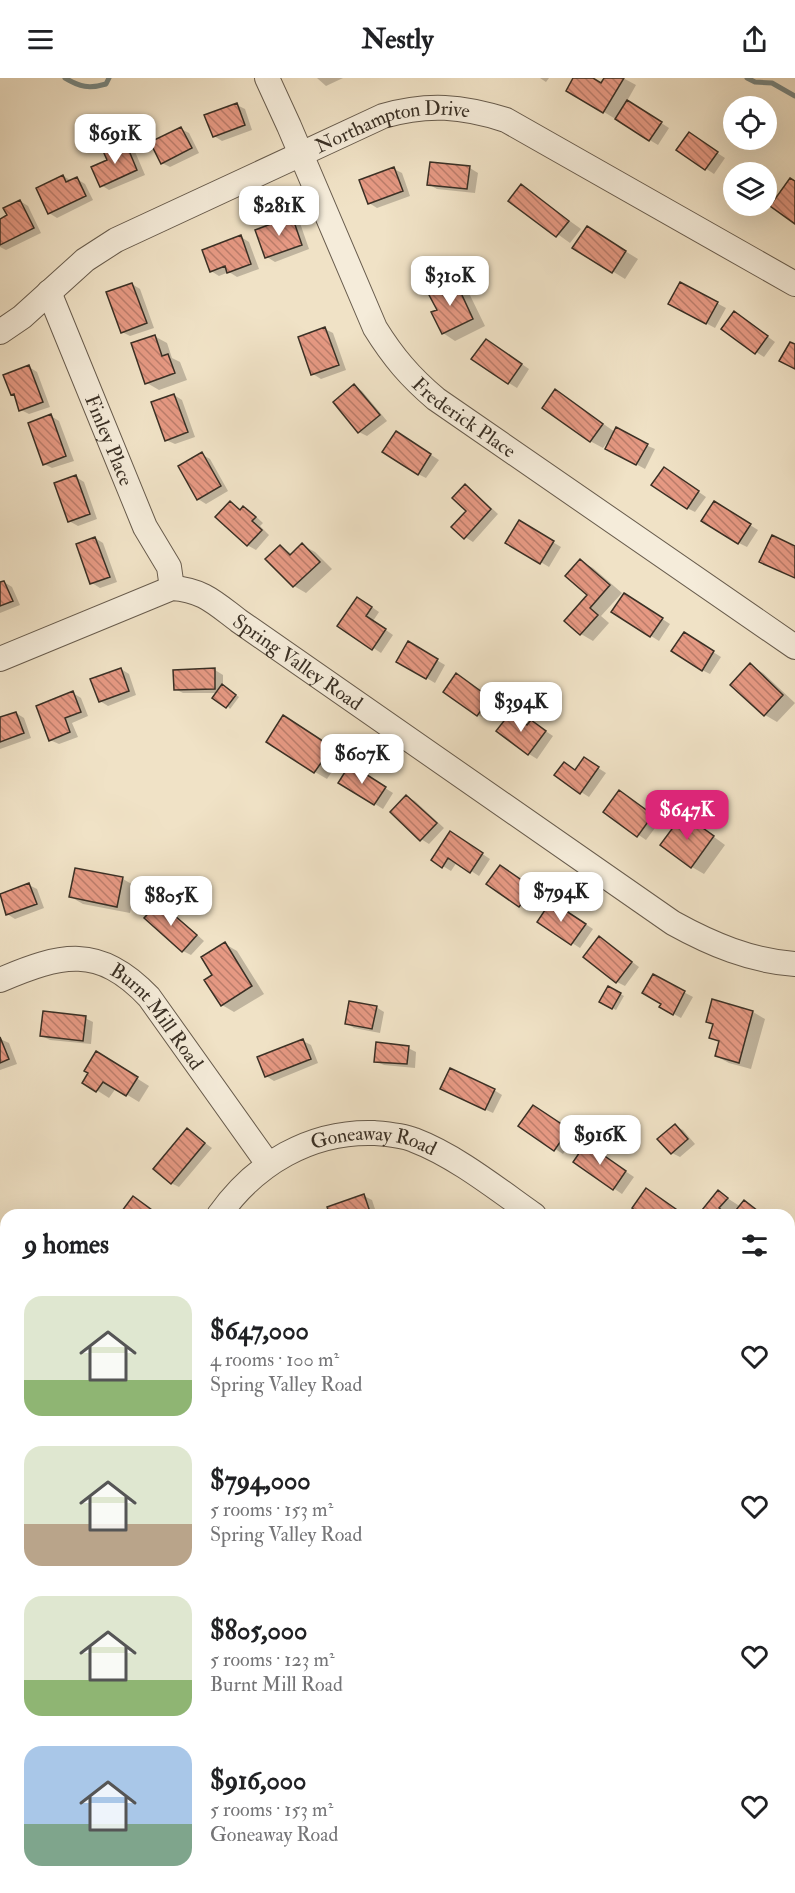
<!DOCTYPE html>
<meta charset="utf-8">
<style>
:root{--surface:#fff;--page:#f6f6f6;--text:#202124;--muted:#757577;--accent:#db2777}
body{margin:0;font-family:"IM FELL Double Pica",serif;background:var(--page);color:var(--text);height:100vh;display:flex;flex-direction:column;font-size:22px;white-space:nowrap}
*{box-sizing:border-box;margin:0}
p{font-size:20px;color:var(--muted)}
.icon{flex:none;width:33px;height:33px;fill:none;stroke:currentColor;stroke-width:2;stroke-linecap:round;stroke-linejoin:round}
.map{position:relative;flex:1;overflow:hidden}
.details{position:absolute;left:0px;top:1131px;width:795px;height:684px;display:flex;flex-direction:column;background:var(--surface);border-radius:18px 18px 0 0;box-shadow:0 6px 24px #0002}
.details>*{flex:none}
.controls{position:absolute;left:723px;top:18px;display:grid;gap:12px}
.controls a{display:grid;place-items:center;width:54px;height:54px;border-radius:50%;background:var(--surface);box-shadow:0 6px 24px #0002;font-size:30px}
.price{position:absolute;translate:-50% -51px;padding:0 14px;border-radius:12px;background:#fff;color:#222;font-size:20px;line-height:39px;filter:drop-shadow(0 2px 3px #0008)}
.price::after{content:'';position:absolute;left:50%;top:36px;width:18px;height:14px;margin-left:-9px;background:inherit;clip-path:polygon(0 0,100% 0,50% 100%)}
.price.active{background:var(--accent);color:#fff}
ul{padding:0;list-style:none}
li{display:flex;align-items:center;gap:18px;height:150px;padding:0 24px}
li span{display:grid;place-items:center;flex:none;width:168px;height:120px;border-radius:18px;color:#555}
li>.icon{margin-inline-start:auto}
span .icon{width:72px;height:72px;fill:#fffc;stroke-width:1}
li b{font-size:26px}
h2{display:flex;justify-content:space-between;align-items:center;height:72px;padding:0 24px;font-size:26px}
header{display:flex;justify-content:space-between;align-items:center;height:78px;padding:0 24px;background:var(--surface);font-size:27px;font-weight:700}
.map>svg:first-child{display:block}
</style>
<header><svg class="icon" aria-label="menu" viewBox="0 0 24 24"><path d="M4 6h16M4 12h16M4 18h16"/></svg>Nestly<svg class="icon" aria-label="share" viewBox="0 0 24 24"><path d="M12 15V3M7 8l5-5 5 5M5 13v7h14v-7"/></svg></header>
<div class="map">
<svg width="795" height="1815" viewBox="0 0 795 1815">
<defs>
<pattern id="building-back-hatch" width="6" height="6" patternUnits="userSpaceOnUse" patternTransform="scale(1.5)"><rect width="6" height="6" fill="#e69983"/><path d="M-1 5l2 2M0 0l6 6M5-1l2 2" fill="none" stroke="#bb7d6b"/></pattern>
</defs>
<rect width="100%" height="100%" fill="#f0e2c6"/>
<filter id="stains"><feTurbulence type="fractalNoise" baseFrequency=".00333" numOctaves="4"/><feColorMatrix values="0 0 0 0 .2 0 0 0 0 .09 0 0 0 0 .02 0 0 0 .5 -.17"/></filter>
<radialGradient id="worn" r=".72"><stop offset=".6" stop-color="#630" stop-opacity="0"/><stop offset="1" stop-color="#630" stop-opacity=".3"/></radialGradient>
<path fill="#0003" d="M317 0H343L326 8Z
M540 0H549L546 4Z
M575 0H590L602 7 606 0H623L636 7 627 23 669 50 658 67 568 12Z
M237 27 245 31 252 52 222 63 214 58Z
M181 51 189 55 199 75 170 89 162 85Z
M696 61 725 80 714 96 678 72Z
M125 65 133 69 145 97 109 112 101 107 109 83Z
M470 90 478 95 475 115 437 111 428 106Z
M394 91 402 95 410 118 377 130 369 125Z
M63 98 72 103 77 101 85 106 93 122 57 140 49 135Z
M521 108 581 151 570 165 510 122Z
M20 123 28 128 41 155 6 172 0 169V142L9 138Z
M292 140 300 145 309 171 275 184 267 179Z
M599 157 638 181 625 201 575 170Z
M241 159 249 164 259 191 237 199 229 194 219 198 211 193Z
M455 204 467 211 485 248 455 263 443 255 439 232Z
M132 206 140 211 154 250 130 258 122 254Z
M681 206 726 230 715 250 670 226Z
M743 240 775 264 764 279 756 274Z
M325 251 333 255 346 292 321 301 313 296Z
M154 258 167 265 172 280 180 284 187 302 159 312 147 305Z
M494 267 529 291 517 310 509 305Z
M29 289 37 294 50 329 29 336 21 332 16 319 12 316Z
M354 308 362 313 387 343 367 358 359 354Z
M556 313 615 354 655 371 645 391 607 370 610 363 609 362 603 370 590 363Z
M174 317 182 322 195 359 175 366 166 362Z
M51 338 59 343 74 383 52 390 44 386Z
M405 360 439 382 426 400 418 396Z
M201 376 210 381 228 413 206 426 198 421Z
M672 395 706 419 695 434 687 430Z
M76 399 84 404 97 441 78 448 69 443Z
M465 408 473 413 498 436 473 464 465 459 468 433Z
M230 425 241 432 244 430 252 435 263 445 260 448 269 457 256 472 247 467Z
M715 425 758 452 747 469 739 465Z
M519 444 561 469 549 489 507 464Z
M95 460 103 465 117 504 100 510 92 505Z
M302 467 315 474 332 491 306 515 294 508 281 469 292 476Z
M580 483 593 490 622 515 601 538 609 545 593 563 581 556 589 517Z
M4 504 12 509 20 527 0 535V506Z
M632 521 670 546 659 563 613 534Z
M366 525 379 534 373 543 393 557 381 575 339 547Z
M684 556 721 579 710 596 702 592Z
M408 565 445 587 435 605 398 583Z
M750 587 763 595 795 625 777 644 765 637Z
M121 591 129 596 136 617 108 628 100 623Z
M215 592 223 597V608L239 619 230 631 217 615H183L175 611Z
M465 602 497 625 486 641 478 637Z
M73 615 81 620 88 638 72 645 78 659 59 666 50 662Z
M16 635 24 640 31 660 0 671V641Z
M519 641 528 648 532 644 553 658 537 681 529 676Z
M296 646 343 677 327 701 315 694Z
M592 686 606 695 589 719 581 714Z
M358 693 393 715 383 731 340 704Z
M407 719 415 723 444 750 429 766 421 761Z
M628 719 661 742 646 762 605 734Z
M695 745 725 767 704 796 692 789Z
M458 760 490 781 479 798 457 784 451 793 433 782Z
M76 791 123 801 135 808 130 835 83 826 71 819Z
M508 794 540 816 528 833 488 806Z
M29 807 37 811 44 830 15 841 7 836Z
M159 826 167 830 204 863 191 877 183 873Z
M560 829 593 851 580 870 572 865Z
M607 865 639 889 625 908 617 904Z
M225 866 237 873 264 916 234 934 222 927 214 898Z
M653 898 693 919 681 940 661 929 663 925Z
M609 910 624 918 616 932 601 924Z
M713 923 753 934 765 941 751 991 729 985 716 978 720 965 711 959 714 947 707 944Z
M376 929 384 934 380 955 354 950 346 945Z
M85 940 93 944 91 966 50 962 42 958Z
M0 961 9 965 17 986 0 992Z
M303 963 311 967 318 985 274 1003 266 998Z
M408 970 416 974 415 990 384 987 375 983Z
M108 982 149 1008 139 1024 116 1010 109 1020 84 1004Z
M494 1012 502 1017 493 1035 450 1015Z
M541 1033 576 1057 563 1076 520 1048Z
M675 1048 683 1052 695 1066 680 1079 672 1075Z
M187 1052 212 1070 179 1109 171 1105Z
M594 1072 634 1099 622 1116 575 1084Z
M718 1114 741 1129 745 1124 764 1137H700Z
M364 1118 372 1122 377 1137H331Z
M141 1124 159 1137H121Z
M0 1236 6 1242V1285L0 1281Z
M6 1411V1449L2 1451 0 1450V1414Z
M136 1809H263L253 1813 254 1815H139Z"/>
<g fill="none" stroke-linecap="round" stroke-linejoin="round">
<path stroke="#758480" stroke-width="5" d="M65 0C80 9 89 11 106 6L109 0
M747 0 755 4 772 5 795 18"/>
</g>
<path fill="url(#building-back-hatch)" stroke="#3a3025" stroke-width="1.5" d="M573 0H593L601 5 604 0H624L603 35 566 13Z
M627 22 662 44 649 63 615 41Z
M237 25 245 47 213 59 204 37Z
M181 49 192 70 161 86 150 64Z
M689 54 718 74 705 92 676 72Z
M125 63 137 92 100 109 91 89 107 82 103 73Z
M430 84 470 88 467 111 427 107Z
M394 89 403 113 368 126 359 102Z
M63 97 66 104 77 99 86 118 48 136 36 110Z
M790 100 795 103V146L770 128Z
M521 106 569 143 556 159 508 123Z
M20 122 34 150 0 167V141L7 137 3 130Z
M292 138 302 167 265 180 255 152Z
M587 148 626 173 612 195 572 170Z
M241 157 251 186 227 195 225 188 210 194 202 172Z
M455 202 473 241 442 256 431 234 437 232 428 215Z
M680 204 718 224 706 246 668 226Z
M132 205 147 245 121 255 106 214Z
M734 233 768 258 755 276 721 251Z
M325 249 339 287 311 297 298 259Z
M155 257 162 278 168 276 175 295 145 306 131 265Z
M486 261 522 286 508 306 471 281Z
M790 264 795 266V291L779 283Z
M29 287 43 324 19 333 14 316 11 317 3 297Z
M354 306 380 337 358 355 333 324Z
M555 311 603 346 590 364 542 330Z
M174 316 188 354 165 363 151 324Z
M51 336 66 378 43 387 28 345Z
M616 349 648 366 636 387 605 371Z
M396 353 431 376 418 397 382 374Z
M202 374 221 408 197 422 178 388Z
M664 389 699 413 687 431 651 407Z
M76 397 90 436 68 444 54 405Z
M465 406 491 431 464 461 451 449 466 433 452 420Z
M230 423 240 432 243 428 256 439 252 443 262 452 247 468 215 439Z
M714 423 751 446 738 466 701 443Z
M519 442 554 463 540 486 505 465Z
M772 457 795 468V500L759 484Z
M95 459 110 499 90 506 76 466Z
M302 465 320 484 293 509 265 481 280 467 290 477Z
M580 481 610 507 590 530 598 537 580 557 564 543 587 517 565 498Z
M4 503 13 523 0 528V504Z
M624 515 663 540 650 559 611 534Z
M357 519 372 529 366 538 386 551 372 572 337 548Z
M684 554 714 573 702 593 671 573Z
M408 563 438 581 426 601 396 584Z
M750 585 783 617 764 638 730 607Z
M121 590 129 613 99 624 90 601Z
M215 590V611L174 612 173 592Z
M456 595 490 620 477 638 443 614Z
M222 606 236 617 226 630 212 620Z
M73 613 81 634 65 640 70 654 49 663 36 628Z
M16 634 24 655 0 664V639Z
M511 634 527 647 531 642 546 653 528 677 496 653Z
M283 637 332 669 314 695 266 664Z
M584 679 599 689 580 716 554 697 564 684 575 692Z
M350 686 386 709 374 727 338 705Z
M619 712 653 737 637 759 603 734Z
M406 717 437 745 420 763 390 734Z
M683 736 714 758 691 790 660 767Z
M450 753 483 775 470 795 448 780 442 790 431 782Z
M500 787 533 810 519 829 486 806Z
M75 790 123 799 117 829 69 819Z
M29 805 37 826 6 837 0 816Z
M551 823 586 846 571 867 537 844Z
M159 824 197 857 182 874 144 840Z
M599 858 632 884 616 905 583 879Z
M225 864 252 908 221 928 204 902 212 897 201 879Z
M653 896 685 913 673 937 659 929 661 926 642 915Z
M608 908 621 915 612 931 599 924Z
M712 921 753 933 739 985 715 978 719 963 709 960 713 946 706 944Z
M349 923 377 928 372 951 345 946Z
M43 933 86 938 83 963 40 958Z
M0 959 9 981 0 985Z
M303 961 311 981 265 999 257 979Z
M376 964 409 968 407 986 374 984Z
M96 973 138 999 126 1018 103 1004 96 1014 82 1005 88 995 84 993Z
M450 990 495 1011 485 1032 440 1011Z
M533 1027 569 1051 554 1073 518 1048Z
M675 1046 688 1061 671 1076 657 1061Z
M187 1050 205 1065 171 1106 153 1091Z
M586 1065 626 1093 613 1112 573 1084Z
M646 1110 680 1134 678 1137H642L632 1130Z
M718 1112 728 1120 719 1130 728 1137H698Z
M364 1116 371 1137H330L327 1129Z
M133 1118 152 1132 149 1137H119Z
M744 1122 763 1137H732Z
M789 1175 795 1177V1218L789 1215Z
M0 1239 6 1249V1278L0 1282Z
M789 1376 795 1378V1407L789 1406Z
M6 1410V1437L0 1439V1412Z
M134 1809H239L242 1815H137Z"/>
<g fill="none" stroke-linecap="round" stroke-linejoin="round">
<defs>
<g id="minor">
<path id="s1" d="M267 0 289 48 375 250C393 279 410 299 436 321L795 569"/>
<path id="s2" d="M49 214 145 449 169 489 172 510"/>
<path id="s3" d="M0 254 22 239 85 182 116 162 383 38C428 25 462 28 506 42L795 206"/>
<path id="s4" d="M0 581 172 510C203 512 215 525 239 543L673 845C711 866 751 883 795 886"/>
<path id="s5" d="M0 902C61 876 99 866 149 919L268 1086"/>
<path id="s6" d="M219 1137C255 1086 310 1053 374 1055 387 1056 402 1057 414 1062 456 1078 497 1111 534 1137"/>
<path d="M789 1300 795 1302"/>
<path d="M0 1348 6 1345"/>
<path d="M789 1610 795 1613"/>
<path d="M789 1668 795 1665"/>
<path d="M73 1809 75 1815"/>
<path d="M444 1815 453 1809"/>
</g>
</defs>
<use href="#minor" stroke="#685c4d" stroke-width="26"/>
<use href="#minor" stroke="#f5ecda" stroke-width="24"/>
</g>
<g text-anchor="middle" stroke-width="4.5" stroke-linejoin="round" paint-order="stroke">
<g font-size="20" fill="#3a3025" stroke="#f5ecda">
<text dy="7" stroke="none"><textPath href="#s3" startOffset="450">Northampton Drive</textPath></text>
<text dy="7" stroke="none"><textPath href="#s1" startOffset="400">Frederick Place</textPath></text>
<text dy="7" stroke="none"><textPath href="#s2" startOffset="160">Finley Place</textPath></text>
<text dy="7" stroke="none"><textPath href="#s4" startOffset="334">Spring Valley Road</textPath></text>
<text dy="7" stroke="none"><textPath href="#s5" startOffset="184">Burnt Mill Road</textPath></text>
<text dy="7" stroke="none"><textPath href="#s6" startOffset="183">Goneaway Road</textPath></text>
</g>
</g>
<rect width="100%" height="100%" filter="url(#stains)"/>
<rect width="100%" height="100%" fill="url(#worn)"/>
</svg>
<div class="controls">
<a><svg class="icon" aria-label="locate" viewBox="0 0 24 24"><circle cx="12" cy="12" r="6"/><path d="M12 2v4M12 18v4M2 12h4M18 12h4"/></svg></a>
<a><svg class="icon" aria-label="layers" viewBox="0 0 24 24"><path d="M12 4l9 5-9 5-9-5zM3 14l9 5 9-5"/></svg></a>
</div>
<b class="price" style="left:115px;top:87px">$691K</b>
<b class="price" style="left:279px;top:159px">$281K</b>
<b class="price" style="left:450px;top:229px">$310K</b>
<b class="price" style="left:521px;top:655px">$394K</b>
<b class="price" style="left:362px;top:707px">$607K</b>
<b class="price active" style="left:687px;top:763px">$647K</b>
<b class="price" style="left:561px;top:845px">$794K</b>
<b class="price" style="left:171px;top:849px">$805K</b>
<b class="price" style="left:600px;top:1088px">$916K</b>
<section class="details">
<h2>9 homes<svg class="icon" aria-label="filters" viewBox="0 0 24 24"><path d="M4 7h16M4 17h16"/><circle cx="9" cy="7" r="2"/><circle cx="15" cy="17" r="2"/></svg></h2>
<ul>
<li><span style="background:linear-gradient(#dfe7d0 70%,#8fb573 0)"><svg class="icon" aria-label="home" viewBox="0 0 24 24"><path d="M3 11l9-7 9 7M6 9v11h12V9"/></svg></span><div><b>$647,000</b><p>4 rooms · 100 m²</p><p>Spring Valley Road</p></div><svg class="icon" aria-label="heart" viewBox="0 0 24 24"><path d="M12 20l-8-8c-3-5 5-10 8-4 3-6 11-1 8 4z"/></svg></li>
<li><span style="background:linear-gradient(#dfe7d0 65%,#b9a48a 0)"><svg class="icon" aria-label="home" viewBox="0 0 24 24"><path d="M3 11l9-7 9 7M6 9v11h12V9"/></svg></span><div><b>$794,000</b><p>5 rooms · 153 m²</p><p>Spring Valley Road</p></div><svg class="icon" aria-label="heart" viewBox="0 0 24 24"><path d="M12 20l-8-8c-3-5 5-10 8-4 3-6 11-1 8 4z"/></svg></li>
<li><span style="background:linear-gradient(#dfe7d0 70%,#8fb573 0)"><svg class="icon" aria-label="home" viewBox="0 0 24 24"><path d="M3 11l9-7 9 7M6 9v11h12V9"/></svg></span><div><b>$805,000</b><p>5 rooms · 123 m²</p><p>Burnt Mill Road</p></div><svg class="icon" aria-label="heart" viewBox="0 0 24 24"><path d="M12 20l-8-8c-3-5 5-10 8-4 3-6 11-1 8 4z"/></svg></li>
<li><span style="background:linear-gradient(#a9c7e8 65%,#7fa58c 0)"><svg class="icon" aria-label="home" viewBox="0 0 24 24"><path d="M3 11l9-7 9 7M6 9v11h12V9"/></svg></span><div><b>$916,000</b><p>5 rooms · 153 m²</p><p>Goneaway Road</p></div><svg class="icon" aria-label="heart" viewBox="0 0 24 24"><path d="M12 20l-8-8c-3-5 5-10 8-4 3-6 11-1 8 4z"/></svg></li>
</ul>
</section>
</div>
